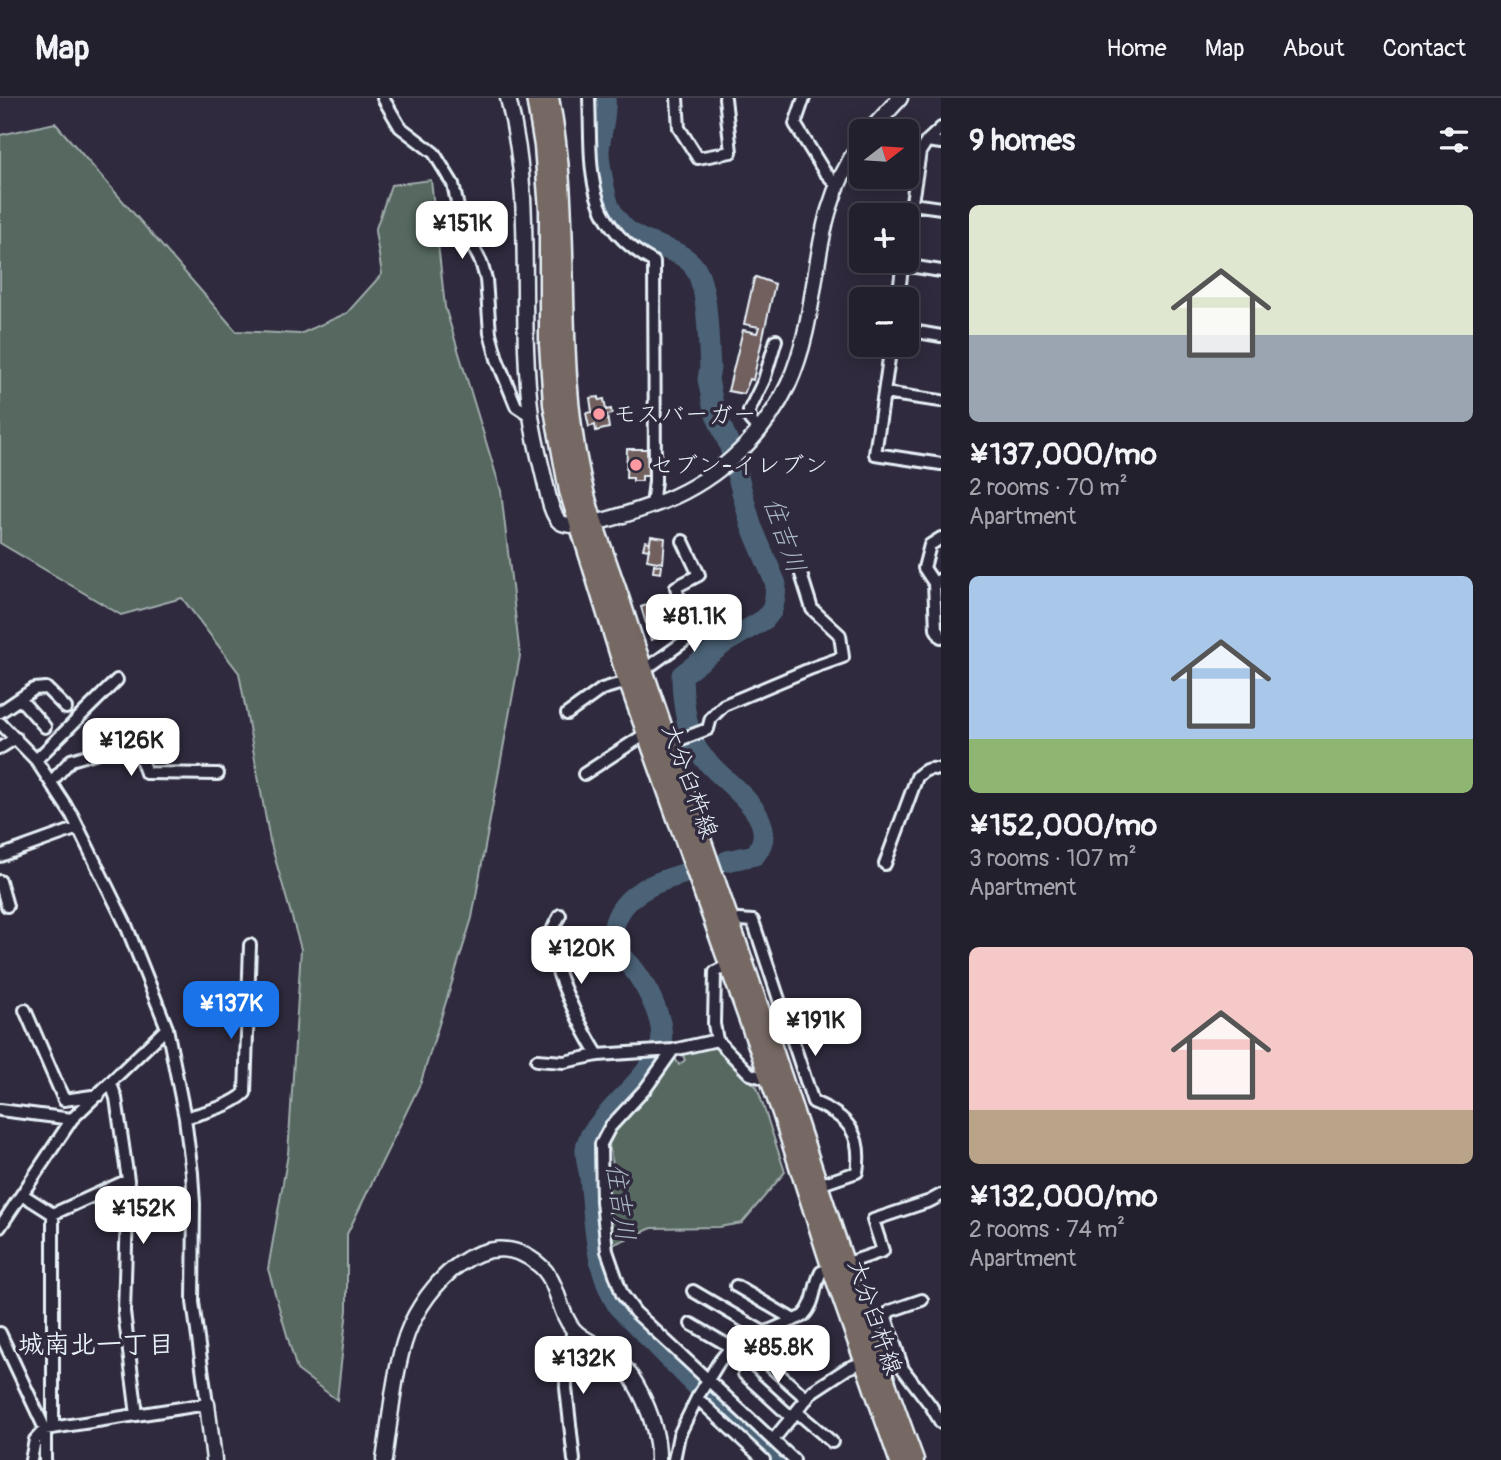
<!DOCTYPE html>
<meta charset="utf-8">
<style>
:root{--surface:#23202e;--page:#2f2d3a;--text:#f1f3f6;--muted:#a3a3aa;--line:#403e4a;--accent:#1a73e8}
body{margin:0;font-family:Pangolin,"Klee One",sans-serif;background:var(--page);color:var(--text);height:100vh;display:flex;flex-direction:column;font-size:26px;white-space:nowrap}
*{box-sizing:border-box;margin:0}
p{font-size:23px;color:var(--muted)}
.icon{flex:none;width:38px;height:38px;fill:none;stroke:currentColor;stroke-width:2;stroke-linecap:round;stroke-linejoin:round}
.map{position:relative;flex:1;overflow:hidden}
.drawer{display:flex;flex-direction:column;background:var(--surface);width:560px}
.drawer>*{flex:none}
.needle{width:46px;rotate:73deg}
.controls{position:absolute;left:849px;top:21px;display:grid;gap:14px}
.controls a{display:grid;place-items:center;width:70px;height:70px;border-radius:10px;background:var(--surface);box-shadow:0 4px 18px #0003,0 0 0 2px var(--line);font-size:35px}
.price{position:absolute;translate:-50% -60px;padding:0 16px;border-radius:14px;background:#fff;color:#222;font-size:23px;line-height:46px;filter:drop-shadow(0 2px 4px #0008)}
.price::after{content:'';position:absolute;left:50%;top:42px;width:21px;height:16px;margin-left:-10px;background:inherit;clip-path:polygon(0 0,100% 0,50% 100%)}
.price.active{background:var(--accent);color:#fff}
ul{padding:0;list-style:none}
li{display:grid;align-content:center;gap:14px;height:371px;padding:0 28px}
li span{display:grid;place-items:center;height:217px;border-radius:10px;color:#555}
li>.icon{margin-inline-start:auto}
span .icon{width:126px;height:126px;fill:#fffc;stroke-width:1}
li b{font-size:30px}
h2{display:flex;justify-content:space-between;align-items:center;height:84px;padding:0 28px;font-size:30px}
header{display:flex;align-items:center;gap:42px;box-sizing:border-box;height:98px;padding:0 35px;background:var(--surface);border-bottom:2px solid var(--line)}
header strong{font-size:33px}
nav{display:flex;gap:38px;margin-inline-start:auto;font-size:24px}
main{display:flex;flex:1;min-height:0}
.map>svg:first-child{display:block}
</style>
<header>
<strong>Map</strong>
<nav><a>Home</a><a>Map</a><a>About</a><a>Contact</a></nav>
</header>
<main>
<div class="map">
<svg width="941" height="1362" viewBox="0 0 941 1362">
<rect width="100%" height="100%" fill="#2f2a3d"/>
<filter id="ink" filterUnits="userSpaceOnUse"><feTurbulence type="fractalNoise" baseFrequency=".0143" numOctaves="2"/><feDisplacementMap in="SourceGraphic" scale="14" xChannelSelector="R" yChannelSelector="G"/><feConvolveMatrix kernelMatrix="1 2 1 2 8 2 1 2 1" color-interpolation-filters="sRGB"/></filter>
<g filter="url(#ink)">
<path fill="#576860" stroke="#a0acac" stroke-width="2" d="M55 25 236 233 300 236 347 215 382 176 375 133 391 87 431 82 445 209 501 393 520 558 472 820 421 984 347 1136V1212L337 1302 297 1272 268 1171 288 1056 301 851 270 743 239 575 182 500 121 517 0 445V37Z
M713 947 757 989 785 1074 742 1125 719 1129 652 1130 612 1147 606 1073 614 1071 608 1042 656 987 673 962 675 960 679 967 685 962 681 954Z"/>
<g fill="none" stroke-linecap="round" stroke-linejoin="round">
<path stroke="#4c6277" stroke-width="21" d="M605 0C607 18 600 35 599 53 599 65 605 99 610 110 632 155 676 142 695 170 709 192 708 244 710 270L708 281 714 312 729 346 751 427 776 486 775 500 772 512 765 521 723 546 682 577C682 598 686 632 697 651 716 683 787 716 755 757L727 763
M683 776C655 784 622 796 614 828 613 835 611 842 614 849 617 857 626 862 631 868 645 885 666 923 661 946 654 974 613 1006 596 1030 591 1035 585 1047 586 1054 586 1062 589 1071 590 1080 595 1123 594 1170 618 1208L695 1286 776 1362"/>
</g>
<path fill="#72605f" stroke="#e8f1f8" stroke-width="2" d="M756 179 775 186 753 282 750 281 744 296 728 293 743 232 757 235 759 229 744 226 754 181Z
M599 299V302L604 301 606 312 611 311 612 316 607 317 609 330 596 333 595 327 589 329 586 315 592 314 590 300Z
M627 351H647L648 378H642V383H633V380H626Z
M651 438 665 440 663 465 647 462Z
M645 443 650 444 649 452 643 451Z
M654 466 662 468 661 475 653 474Z
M672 499 683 531 651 542 641 509Z"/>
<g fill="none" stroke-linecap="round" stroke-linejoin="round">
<defs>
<path id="minor" d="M383 0 400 29 434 55 453 86 462 128 481 164 486 181 490 235 497 261 516 308 531 318
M589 0C592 70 582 125 654 164L655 383 652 408
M677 0 679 30 698 60 731 54 725 0
M804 0 795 26 824 73 837 87
M927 43 941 45
M912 106 941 110
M906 141 920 54 927 43 941 30
M903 167 941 173
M898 201 903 163
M906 232 941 238
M891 247 875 356 941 366
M884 295 941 303
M759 332 750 322 749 313 764 282 776 242
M941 481 934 485 936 531 941 539
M934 485 924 470 930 447 941 440
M20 601 45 629
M0 614 34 591 46 590 66 610
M567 616 602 591 629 583 689 540 676 489 699 477 683 443
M0 625 36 662 72 717 126 827 167 930 185 1020 192 1075 194 1106 193 1204 207 1306 45 1331 35 1342 31 1362
M666 647 708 631 711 620 724 607 812 570 843 559 840 537 812 511 801 476
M0 650 16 640
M36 662 117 582
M584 676 647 635
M52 683 71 662 135 643 146 675 218 676
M0 758 78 730
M885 766 917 679C925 671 930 669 941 672
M0 783 7 808
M560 817C557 823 552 830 551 837 548 865 583 933 598 957
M726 826 739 822 753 823 813 1004C848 1018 863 1036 857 1074L813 1089
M25 912 64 1002 99 997
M717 942 750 976 770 982
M673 952 646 990 610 1029 601 1046 602 1103 607 1153 622 1196 635 1214 794 1362
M537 962 564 964 598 957 673 952 717 942 714 926 715 874 734 864
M111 986 116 1000 128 1082 124 1214 137 1317
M0 1012 72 1021
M185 1020C204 1014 230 1009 245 995L250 847
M23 1097 53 1116 128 1082
M53 1116V1329
M0 1129 72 1021 167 930
M736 1188 794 1222
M693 1193 763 1234
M922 1202 890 1213 886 1219 903 1271 931 1308 941 1325
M691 1226 731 1249
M573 1232 566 1262V1290L574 1362
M0 1235 45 1331V1362
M770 1268 807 1301
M744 1276 792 1320
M697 1300 719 1264 731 1249 803 1218C816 1205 813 1189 821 1174L883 1153 873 1122 930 1103 941 1097
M797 1314 832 1344
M773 1342 813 1293 848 1270 878 1259 895 1249
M674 1362 679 1337 697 1300 764 1362"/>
<path id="tertiary" d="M508 0C516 32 521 66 523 100 527 172 522 245 531 317 534 340 540 362 545 384 548 395 551 417 560 424 576 435 636 413 653 407 711 387 761 343 788 287 825 206 805 124 861 45
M870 33 900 0
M207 1306 214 1362
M384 1362C390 1325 394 1271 407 1236 425 1187 485 1122 538 1166 559 1182 557 1212 573 1231 582 1242 597 1246 608 1254 637 1275 659 1327 658 1362"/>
<path id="primary" d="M536 0 544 48 549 112V246L553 306 569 393 625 574 782 1015 832 1171 899 1362
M549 0C574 124 553 252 580 376 589 420 607 462 621 505 653 604 688 703 722 802 787 988 845 1177 914 1362"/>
</defs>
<use href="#minor" stroke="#e8f1f8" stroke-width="16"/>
<use href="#tertiary" stroke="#e8f1f8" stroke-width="19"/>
<use href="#primary" stroke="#e8f1f8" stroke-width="23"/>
<use href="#minor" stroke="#2f2a3d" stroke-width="10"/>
<use href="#tertiary" stroke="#2f2a3d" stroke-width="14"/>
<use href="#primary" stroke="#766964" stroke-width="18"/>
</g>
</g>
<g fill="#ff9aa2" stroke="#2f2a3d" stroke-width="2.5">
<circle cx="599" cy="316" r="7"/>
<circle cx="636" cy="367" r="7"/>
</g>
<g text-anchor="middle" stroke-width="7" stroke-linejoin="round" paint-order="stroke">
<g font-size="24" fill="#e8f1f8" stroke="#2f2a3d" text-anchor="start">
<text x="613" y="324">モスバーガー</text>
<text x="650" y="375">セブン-イレブン</text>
</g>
<g font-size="24" fill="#e8f1f8" stroke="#2f2a3d">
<text transform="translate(690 683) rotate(70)" y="8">大分臼杵線</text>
<text transform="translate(875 1219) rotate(71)" y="8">大分臼杵線</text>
</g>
<g font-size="26" font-style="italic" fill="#aab8c4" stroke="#2f2a3d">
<text transform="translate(785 437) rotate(71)" y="9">住吉川</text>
<text transform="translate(621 1104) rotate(82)" y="9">住吉川</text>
</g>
<g font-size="26" font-weight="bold" fill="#e8f1f8" stroke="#2f2a3d">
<text x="96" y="1255">城南北一丁目</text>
</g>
</g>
</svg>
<div class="controls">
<a><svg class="needle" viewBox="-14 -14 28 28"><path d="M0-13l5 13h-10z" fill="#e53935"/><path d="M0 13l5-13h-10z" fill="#a3a3aa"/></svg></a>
<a>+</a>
<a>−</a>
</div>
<b class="price" style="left:462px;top:163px">¥151K</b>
<b class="price" style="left:694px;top:556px">¥81.1K</b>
<b class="price" style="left:131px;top:680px">¥126K</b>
<b class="price" style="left:581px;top:888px">¥120K</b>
<b class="price active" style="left:231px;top:943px">¥137K</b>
<b class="price" style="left:815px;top:960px">¥191K</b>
<b class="price" style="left:143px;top:1148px">¥152K</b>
<b class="price" style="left:778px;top:1287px">¥85.8K</b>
<b class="price" style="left:583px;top:1298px">¥132K</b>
</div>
<section class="drawer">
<h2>9 homes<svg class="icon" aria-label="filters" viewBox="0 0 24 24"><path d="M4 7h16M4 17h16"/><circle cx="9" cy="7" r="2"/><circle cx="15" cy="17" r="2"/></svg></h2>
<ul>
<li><span style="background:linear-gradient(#dfe7d0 60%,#9aa5b1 0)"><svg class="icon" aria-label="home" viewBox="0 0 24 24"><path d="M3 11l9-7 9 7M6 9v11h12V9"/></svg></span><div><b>¥137,000/mo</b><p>2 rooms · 70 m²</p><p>Apartment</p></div></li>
<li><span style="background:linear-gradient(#a9c7e8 75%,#8fb573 0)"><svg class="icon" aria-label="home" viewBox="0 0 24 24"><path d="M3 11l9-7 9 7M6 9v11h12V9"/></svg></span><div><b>¥152,000/mo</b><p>3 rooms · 107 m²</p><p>Apartment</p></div></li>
<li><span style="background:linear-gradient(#f6c9c9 75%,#b9a48a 0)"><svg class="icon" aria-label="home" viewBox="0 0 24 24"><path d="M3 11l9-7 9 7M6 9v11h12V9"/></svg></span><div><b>¥132,000/mo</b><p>2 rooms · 74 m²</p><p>Apartment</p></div></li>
</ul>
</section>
</main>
